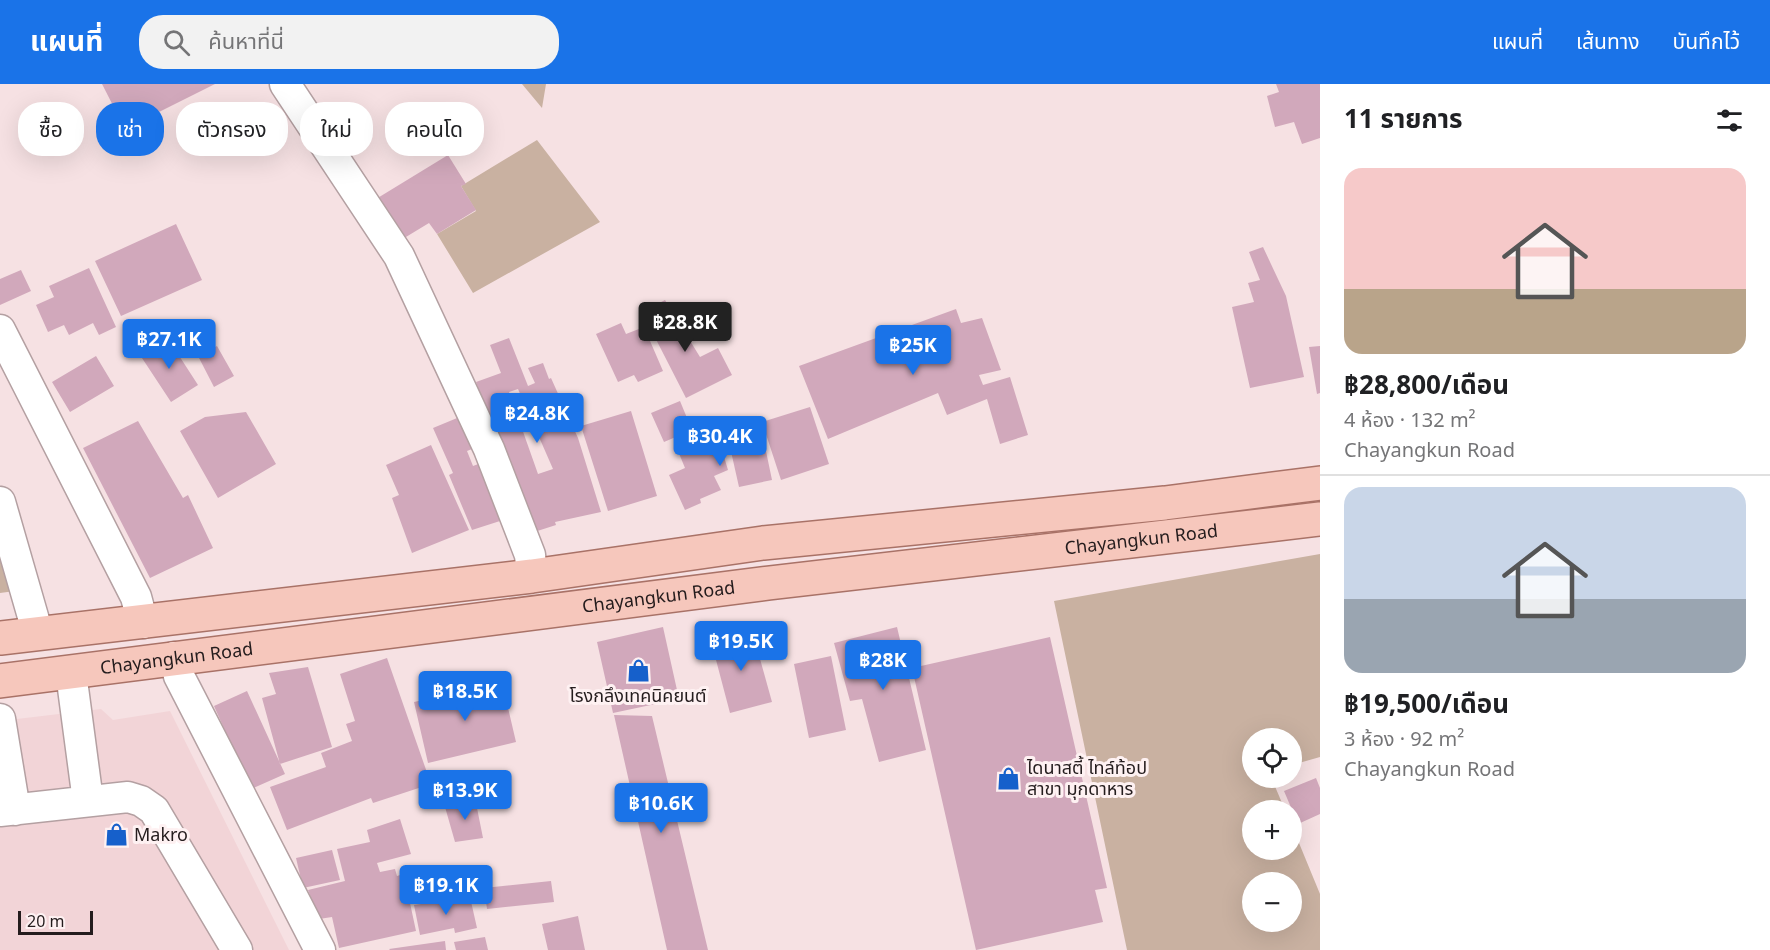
<!DOCTYPE html>
<html lang="th">
<meta charset="utf-8">
<style>
:root{--surface:#fff;--page:#f2f2f2;--text:#202124;--muted:#757577;--line:#e0e0e0;--accent:#1a73e8}
body{margin:0;font-family:"Noto Sans","Noto Sans Thai",sans-serif;background:var(--page);color:var(--text);height:100vh;display:flex;flex-direction:column;font-size:22px;white-space:nowrap}
*{box-sizing:border-box;margin:0}
p{font-size:20px;color:var(--muted)}
.icon{flex:none;width:33px;height:33px;fill:none;stroke:currentColor;stroke-width:2;stroke-linecap:round;stroke-linejoin:round}
.map{position:relative;flex:1;overflow:hidden}
.drawer{display:flex;flex-direction:column;background:var(--surface);width:450px}
.drawer>*{flex:none}
.hud{position:absolute;left:18px;top:18px;width:570px;height:54px;display:flex;gap:12px}
.fabs{position:absolute;left:1242px;top:644px;display:grid;gap:12px}
.fabs a{display:grid;place-items:center;width:60px;height:60px;border-radius:50%;background:var(--surface);box-shadow:0 6px 24px #0002;font-size:30px}
.scale{position:absolute;left:18px;bottom:15px;width:75px;box-sizing:border-box;padding-left:6px;border:3px solid #241c1d;border-top:0;font-size:16px;line-height:21px;white-space:nowrap;color:#241c1d;-webkit-text-stroke:4px #fef1f2;paint-order:stroke}
.price{position:absolute;translate:-50% -51px;padding:0 14px;border-radius:6px;background:var(--accent);color:#fff;font-size:20px;line-height:39px;filter:drop-shadow(0 2px 3px #0008)}
.price::after{content:'';position:absolute;left:50%;top:36px;width:18px;height:14px;margin-left:-9px;background:inherit;clip-path:polygon(0 0,100% 0,50% 100%)}
.price.current{background:#222;color:#fff}
ul{padding:0;list-style:none}
li{display:grid;align-content:center;gap:12px;height:318px;padding:0 24px}
li+li{border-top:2px solid var(--line)}
li span{display:grid;place-items:center;height:186px;border-radius:18px;color:#555}
li>.icon{margin-inline-start:auto}
span .icon{width:108px;height:108px;fill:#fffc;stroke-width:1}
li b{font-size:26px}
h2{display:flex;justify-content:space-between;align-items:center;height:72px;padding:0 24px;font-size:26px}
.tag{padding:0 21px;border-radius:24px;background:var(--surface);box-shadow:0 6px 24px #0002;font-size:21px;line-height:54px}
.tag.current{background:var(--accent);color:#fff}
header{display:flex;align-items:center;gap:36px;box-sizing:border-box;height:84px;padding:0 30px;background:var(--accent);color:#fff}
header strong{font-size:28px}
nav{display:flex;gap:33px;margin-inline-start:auto;font-size:21px}
.search{width:420px;height:54px;background:var(--page);display:flex;align-items:center;gap:15px;box-sizing:border-box;padding:0 21px;border-radius:24px;color:var(--muted);font-size:22px}
main{display:flex;flex:1;min-height:0}
.map>svg:first-child{display:block}
</style>
<header>
<strong>แผนที่</strong>
<div class="search"><svg class="icon" aria-label="search" viewBox="0 0 24 24"><circle cx="10" cy="10" r="6"/><path d="M15 15l6 6"/></svg>ค้นหาที่นี่</div>
<nav><a>แผนที่</a><a>เส้นทาง</a><a>บันทึกไว้</a></nav>
</header>
<main>
<div class="map">
<svg width="1320" height="866" viewBox="0 0 1320 866">
<rect width="100%" height="100%" fill="#f6e1e3"/>
<path fill="#f2d4d7" d="M101 625 113 636 170 627 289 866H0V637Z"/>
<path fill="#c9b1a1" fill-rule="evenodd" d="M522 0H546L542 24Z
M537 56 600 138 473 209 437 150 476 127 461 102Z
M0 456 15 507 0 509Z
M1320 470V673L1292 681V654H1252V693H1271L1285 726H1252V765H1292V742L1320 810V866H1127L1054 517ZM1252 798H1292V837H1252Z"/>
<path fill="#d1a8bb" fill-rule="evenodd" d="M102 0H215L125 45Z
M1276 0H1320V54L1302 60 1294 38 1275 43 1267 12 1279 8Z
M448 71 466 100 461 102 476 126 437 150 429 139 401 156 376 115Z
M176 140 202 196 121 232 95 177Z
M1263 163 1286 212 1304 293 1250 304 1232 223 1254 218 1248 199 1260 196 1249 168Z
M89 184 116 243 99 251 93 239 69 251 64 241 48 248 36 221 54 213 49 202Z
M21 186 31 207 0 221V195Z
M665 216 700 273 718 264 732 291 686 314 642 228Z
M956 225 961 239 982 234 1001 286 979 291 983 301 1010 293 1028 351 1000 360 987 315 947 331 938 309 828 355 799 282Z
M621 239 626 250 644 243 663 287 638 298 634 291 618 298 596 250Z
M167 253 198 301 171 318 140 271Z
M509 254 528 302 535 299 528 284 543 279 549 295 551 294 578 354 601 428 555 438 556 441 528 450 476 298 501 289 490 261ZM518 305 553 385 538 390 509 308Z
M217 262 234 292 214 303 198 272Z
M1320 262V309L1317 310 1309 263Z
M96 272 114 302 70 328 52 298Z
M680 317 692 346 664 358 651 329Z
M810 323 829 380 781 396 762 338Z
M631 327 657 412 608 427 581 342Z
M246 328 276 380 218 414 180 347 205 333Z
M462 332 477 363 467 367 473 382 481 379 500 437 472 446 449 391 453 389 433 344Z
M138 337 183 414 188 411 213 464 150 494 83 364Z
M762 348 772 396 739 403 730 363 722 366 728 386 714 392 721 406 700 415 701 419 685 426 669 391 685 384 678 367 699 358 703 366 716 362 714 355 726 349 728 356Z
M431 361 469 446 412 469 392 414 399 411 386 381Z
M663 543 679 615 613 629 597 558Z
M897 543 926 666 879 678 862 615 850 617 834 559Z
M752 546 772 618 730 629 711 557Z
M1050 553 1107 804 1095 806 1103 838 976 866 912 584Z
M831 572 846 646 809 654 794 580Z
M387 574 431 700 373 719 371 714 287 746 270 703 326 683 321 669 352 657 346 640 355 637 340 590Z
M308 583 332 663 280 680 262 614 276 610 269 589Z
M502 598 516 658 428 679 414 618Z
M247 607 285 690 251 705 214 622Z
M614 631 652 632 708 866H667Z
M1316 694 1320 704V730L1298 740 1284 707Z
M475 714 483 754 455 758 445 723Z
M400 735 411 770 377 779 380 788 395 785 397 792 423 784 428 814 410 819 416 847 339 864 332 833 319 835 308 806 345 797 337 765 370 758 367 746Z
M332 766 340 796 303 804 296 774Z
M551 797 554 818 487 825 484 804Z
M470 813 477 844 455 849 454 844 420 851 414 821Z
M578 832 585 866H548L542 840Z
M485 853 488 866H456L454 858Z
M445 857 446 866H390L389 865Z"/>
<g fill="none" stroke-linecap="round" stroke-linejoin="round">
<defs>
<path id="minor" d="M285 0 399 172 489 365 530 471 532 492
M0 246 136 513 143 539
M0 418 38 550
M174 573 179 592 320 866
M71 589 88 717
M0 635 15 726
M0 727 128 713 141 717 154 726 237 866"/>
<g id="major">
<path d="M0 554 532 492 763 459 1165 419 1320 399"/>
<path id="s1" d="M0 597 769 499 1320 435"/>
</g>
</defs>
<use href="#minor" stroke="#b4a0a2" stroke-width="33"/>
<use href="#major" stroke="#a97267" stroke-width="36"/>
<use href="#minor" stroke="#fff" stroke-width="30"/>
<use href="#major" stroke="#f6c7bc" stroke-width="33"/>
</g>
<defs>
<symbol id="shop-bare" viewBox="-9 -9 18 18"><path d="M-5-2.5h2.3a2.7 3.5 0 0 1 5.4 0H5L5.5 6h-11ZM-1.5-2.5h3a1.5 2.3 0 0 0-3 0Z" fill="#1660cb" stroke="#fef1f2" stroke-width="2.5" paint-order="stroke"/></symbol>
</defs>
<g fill-rule="evenodd">
<use href="#shop-bare" x="622" y="570" width="33" height="33"/>
<use href="#shop-bare" x="992" y="678" width="33" height="33"/>
<use href="#shop-bare" x="100" y="734" width="33" height="33"/>
</g>
<g text-anchor="middle" stroke-width="6" stroke-linejoin="round" paint-order="stroke">
<g font-size="18" fill="#241c1d" stroke="#fef1f2">
<text dy="6" stroke="none"><textPath href="#s1" startOffset="1150">Chayangkun Road</textPath></text>
<text dy="6" stroke="none"><textPath href="#s1" startOffset="664">Chayangkun Road</textPath></text>
<text dy="6" stroke="none"><textPath href="#s1" startOffset="178">Chayangkun Road</textPath></text>
</g>
<g font-size="18" fill="#241c1d" stroke="#fef1f2" text-anchor="start">
<text x="638" y="618" text-anchor="middle">โรงกลึงเทคนิคยนต์</text>
<text x="1027" y="690">ไดนาสตี้ ไทล์ท้อป<tspan x="1027" dy="21">สาขา มุกดาหาร</tspan></text>
<text x="134" y="757">Makro</text>
</g>
</g>
</svg>
<div class="fabs">
<a><svg class="icon" aria-label="locate" viewBox="0 0 24 24"><circle cx="12" cy="12" r="6"/><path d="M12 2v4M12 18v4M2 12h4M18 12h4"/></svg></a>
<a>+</a>
<a>−</a>
</div>
<div class="scale">20 m</div>
<b class="price current" style="left:685px;top:269px">฿28.8K</b>
<b class="price" style="left:169px;top:286px">฿27.1K</b>
<b class="price" style="left:913px;top:292px">฿25K</b>
<b class="price" style="left:537px;top:360px">฿24.8K</b>
<b class="price" style="left:720px;top:383px">฿30.4K</b>
<b class="price" style="left:741px;top:588px">฿19.5K</b>
<b class="price" style="left:883px;top:607px">฿28K</b>
<b class="price" style="left:465px;top:638px">฿18.5K</b>
<b class="price" style="left:465px;top:737px">฿13.9K</b>
<b class="price" style="left:661px;top:750px">฿10.6K</b>
<b class="price" style="left:446px;top:832px">฿19.1K</b>
<div class="hud">
<a class="tag">ซื้อ</a>
<a class="tag current">เช่า</a>
<a class="tag">ตัวกรอง</a>
<a class="tag">ใหม่</a>
<a class="tag">คอนโด</a>
</div>
</div>
<section class="drawer">
<h2>11 รายการ<svg class="icon" aria-label="filters" viewBox="0 0 24 24"><path d="M4 7h16M4 17h16"/><circle cx="9" cy="7" r="2"/><circle cx="15" cy="17" r="2"/></svg></h2>
<ul>
<li><span style="background:linear-gradient(#f6c9c9 65%,#b9a48a 0)"><svg class="icon" aria-label="home" viewBox="0 0 24 24"><path d="M3 11l9-7 9 7M6 9v11h12V9"/></svg></span><div><b>฿28,800/เดือน</b><p>4 ห้อง · 132 m²</p><p>Chayangkun Road</p></div></li>
<li><span style="background:linear-gradient(#c9d6e8 60%,#9aa5b1 0)"><svg class="icon" aria-label="home" viewBox="0 0 24 24"><path d="M3 11l9-7 9 7M6 9v11h12V9"/></svg></span><div><b>฿19,500/เดือน</b><p>3 ห้อง · 92 m²</p><p>Chayangkun Road</p></div></li>
</ul>
</section>
</main>
